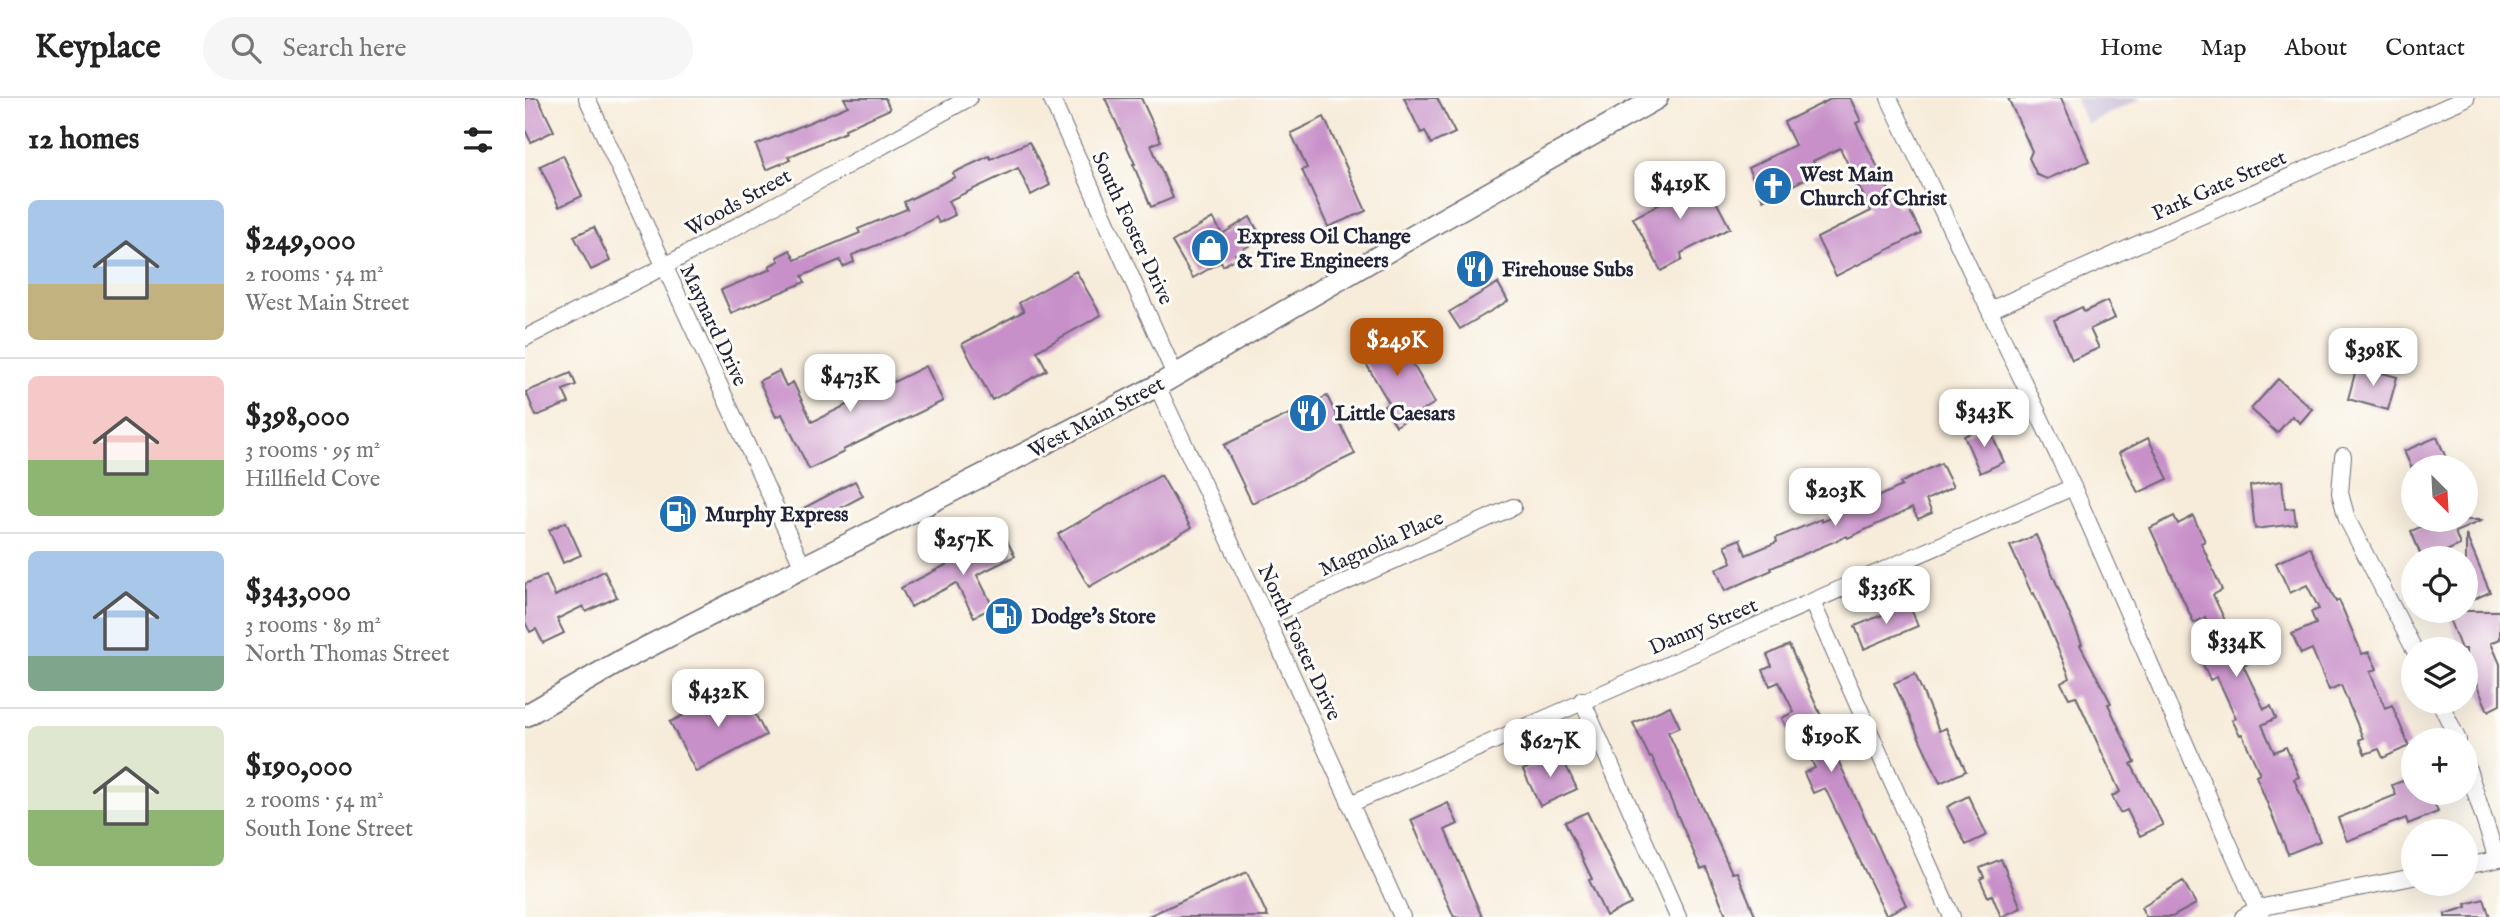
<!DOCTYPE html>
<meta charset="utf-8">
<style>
:root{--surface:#fff;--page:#f6f6f6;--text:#222;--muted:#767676;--line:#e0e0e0;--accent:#b45309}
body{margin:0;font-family:"IM FELL English",serif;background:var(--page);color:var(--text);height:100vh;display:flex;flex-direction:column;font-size:26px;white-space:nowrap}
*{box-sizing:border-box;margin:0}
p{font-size:23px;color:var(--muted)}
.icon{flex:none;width:38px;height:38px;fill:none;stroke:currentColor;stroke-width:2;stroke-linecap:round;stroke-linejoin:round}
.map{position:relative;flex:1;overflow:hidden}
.sheet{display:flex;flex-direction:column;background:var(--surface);width:525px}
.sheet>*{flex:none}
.needle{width:46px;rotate:156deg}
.buttons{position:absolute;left:1876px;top:357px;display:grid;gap:14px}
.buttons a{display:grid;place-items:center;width:77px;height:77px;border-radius:50%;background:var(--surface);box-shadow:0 7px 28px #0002;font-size:35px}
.price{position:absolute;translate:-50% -60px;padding:0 16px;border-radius:14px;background:#fff;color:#222;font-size:23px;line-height:46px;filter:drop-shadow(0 2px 4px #0008)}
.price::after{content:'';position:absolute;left:50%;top:42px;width:21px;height:16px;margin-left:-10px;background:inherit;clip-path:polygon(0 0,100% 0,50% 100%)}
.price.active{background:var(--accent);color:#fff}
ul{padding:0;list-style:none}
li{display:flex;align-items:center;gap:21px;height:175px;padding:0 28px}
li+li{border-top:2px solid var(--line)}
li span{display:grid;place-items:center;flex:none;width:196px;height:140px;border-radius:10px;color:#555}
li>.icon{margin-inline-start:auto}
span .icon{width:84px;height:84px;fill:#fffc;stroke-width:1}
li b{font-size:30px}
h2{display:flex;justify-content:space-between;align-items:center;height:84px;padding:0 28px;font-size:30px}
header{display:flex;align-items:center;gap:42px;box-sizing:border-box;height:98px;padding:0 35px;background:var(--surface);border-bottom:2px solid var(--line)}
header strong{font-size:33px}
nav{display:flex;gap:38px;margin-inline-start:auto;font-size:24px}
.search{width:490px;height:63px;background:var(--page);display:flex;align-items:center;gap:18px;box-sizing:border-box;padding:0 24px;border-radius:38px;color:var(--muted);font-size:26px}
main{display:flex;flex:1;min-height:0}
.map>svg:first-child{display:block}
</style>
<header>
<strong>Keyplace</strong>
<div class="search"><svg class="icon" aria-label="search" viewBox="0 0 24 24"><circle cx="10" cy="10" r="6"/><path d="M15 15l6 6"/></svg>Search here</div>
<nav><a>Home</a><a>Map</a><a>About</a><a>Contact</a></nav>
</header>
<main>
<section class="sheet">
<h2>12 homes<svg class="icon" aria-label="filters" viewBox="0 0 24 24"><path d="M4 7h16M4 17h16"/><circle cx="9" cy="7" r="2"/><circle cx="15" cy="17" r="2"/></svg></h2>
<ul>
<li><span style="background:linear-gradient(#a9c7e8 60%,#c2b280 0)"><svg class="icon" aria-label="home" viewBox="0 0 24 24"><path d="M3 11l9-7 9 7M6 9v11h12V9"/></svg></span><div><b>$249,000</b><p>2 rooms · 54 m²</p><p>West Main Street</p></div></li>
<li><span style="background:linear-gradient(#f6c9c9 60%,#8fb573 0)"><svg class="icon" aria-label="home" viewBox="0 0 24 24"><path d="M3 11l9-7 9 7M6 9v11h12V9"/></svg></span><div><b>$398,000</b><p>3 rooms · 95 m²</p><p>Hillfield Cove</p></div></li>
<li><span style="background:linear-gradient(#a9c7e8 75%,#7fa58c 0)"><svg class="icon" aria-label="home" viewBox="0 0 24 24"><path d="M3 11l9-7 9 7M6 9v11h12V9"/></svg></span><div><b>$343,000</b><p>3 rooms · 89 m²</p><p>North Thomas Street</p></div></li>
<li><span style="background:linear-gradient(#dfe7d0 60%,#8fb573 0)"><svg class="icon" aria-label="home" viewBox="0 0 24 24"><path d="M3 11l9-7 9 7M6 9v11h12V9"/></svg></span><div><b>$190,000</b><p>2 rooms · 54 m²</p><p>South Ione Street</p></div></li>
</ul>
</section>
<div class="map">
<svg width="1975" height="819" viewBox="0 0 1975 819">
<rect width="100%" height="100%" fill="#fdfcf7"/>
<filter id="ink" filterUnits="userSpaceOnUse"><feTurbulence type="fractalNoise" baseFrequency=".0143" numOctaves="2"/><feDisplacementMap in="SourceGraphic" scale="14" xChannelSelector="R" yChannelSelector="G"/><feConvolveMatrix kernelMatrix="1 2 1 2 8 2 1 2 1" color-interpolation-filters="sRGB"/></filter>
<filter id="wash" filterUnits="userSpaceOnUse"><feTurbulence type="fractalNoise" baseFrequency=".00686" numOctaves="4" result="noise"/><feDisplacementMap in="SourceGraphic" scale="28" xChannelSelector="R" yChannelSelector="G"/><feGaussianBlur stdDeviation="1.57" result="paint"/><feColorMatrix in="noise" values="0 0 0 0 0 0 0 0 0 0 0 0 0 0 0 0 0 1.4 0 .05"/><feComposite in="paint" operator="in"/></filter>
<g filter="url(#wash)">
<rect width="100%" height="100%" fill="#f7ecda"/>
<path fill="#c8bfd8" d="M1550 0H1618L1562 26Z"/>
<g id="blocks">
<path fill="#c890c9" d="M0 0H13L29 33 6 44 0 32Z
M319 0H360L365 11 320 31 321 34 263 59 265 62 241 72 231 47 323 8Z
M580 0H616L636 43 626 47 648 100 626 109 608 66H610Z
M879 0H912L930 35 906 46 900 33 896 35Z
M1308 0H1325L1336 23 1331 25 1372 109 1381 105 1396 135 1311 178 1292 140 1346 113 1315 50 1288 63 1294 74 1238 102 1223 70 1270 47 1259 24Z
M1483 0H1536L1564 63 1522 81 1512 77 1504 60 1507 53Z
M799 19 841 113 803 129 777 72 782 70 766 35Z
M504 44 525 87 506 97 493 70 423 103 430 117 414 125 411 119 377 137 327 157 329 164 318 169 315 162 277 178 280 184 206 215 196 192 246 171 244 168 254 163 252 159 265 152 270 162 335 135 333 131 382 111 379 104 430 79 428 75 464 58 466 61Z
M38 57 57 98 34 109 15 68Z
M1152 76 1162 94 1181 84 1205 130 1156 155 1157 162 1136 173 1108 120 1141 103 1132 86Z
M725 119 737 140 710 156 712 159 698 168 696 164 668 180 647 144 688 120 697 136Z
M69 129 85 163 66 172 49 138Z
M551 173 576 217 512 253 522 272 467 302 437 246 499 213 494 205Z
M973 185 983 203 935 231 924 214Z
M1582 203 1590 220 1565 231 1574 250 1547 262 1529 222 1557 209 1559 214Z
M859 235 864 243 872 238 910 305 871 328 859 308 864 305 836 257 843 253 839 246Z
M401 268 418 303 318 352 319 354 284 371 257 316 251 319 234 283 254 273 261 288 268 284 287 324Z
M1832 268 1872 279 1863 312 1823 301Z
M46 275 51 287 38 292 44 305 11 318 1 294Z
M1753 281 1787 311 1775 325 1767 318 1752 335 1726 311Z
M802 298 830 356 727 405 699 347Z
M1463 328 1479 364 1455 375 1439 338Z
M1912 339 1925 369H1888L1887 371 1879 353Z
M1623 340 1643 381 1613 395 1594 355Z
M1416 365 1428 389 1401 402 1407 415 1393 421 1387 410 1323 440 1322 438 1246 470 1247 472 1200 493 1191 471 1207 464 1200 447 1215 441 1221 457 1252 444 1251 440 1296 421 1297 424 1377 388 1375 385Z
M636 377 666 430 564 489 533 436Z
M330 383 338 398 283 427 275 412Z
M1757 383 1760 411 1769 410 1771 426 1730 431 1725 388Z
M1649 418 1653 426 1668 418 1680 443 1676 445 1697 492 1688 497 1703 529 1715 524 1731 562 1718 567 1739 611 1746 608 1751 620 1737 627 1749 654 1761 649 1774 679 1769 681 1795 743 1763 756 1731 678 1735 676 1717 636 1715 637 1707 622 1711 620 1692 579 1685 582 1677 564 1696 556 1680 519 1669 525 1625 430Z
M1912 422H1958L1930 434 1935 447 1905 460H1897L1886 433Z
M41 424 56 457 38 465 24 432Z
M479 437 490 458 452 477 468 509 449 519 431 485 386 509 376 490Z
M1511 437 1557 546 1555 547 1586 605 1583 606 1610 664 1606 666 1638 727 1615 738 1602 712 1595 715 1587 698 1595 694 1551 598 1544 600 1536 585 1545 580 1542 572 1509 495 1507 496 1485 448Z
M1941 437 1965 494 1941 505Z
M1785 449 1811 504 1814 502 1837 556 1844 554 1852 571 1845 574 1860 610 1867 607 1884 648 1858 660 1854 651 1840 656 1834 642 1838 640 1816 587 1804 592 1787 551 1776 556 1767 536 1791 526 1786 514 1794 511 1782 487 1765 495 1751 465Z
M79 473 92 499 61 514 58 508 32 521 39 535 18 545 11 531 5 534 0 524V486L21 477 30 498Z
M1384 506 1393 528 1339 551 1330 528Z
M1921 513H1975V541L1966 545 1975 566V607L1963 613 1941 563V551H1936Z
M1264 547 1306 640 1303 641 1381 807 1361 817 1300 690 1288 695 1279 675 1290 670 1273 633 1265 637 1257 620 1269 614 1254 584 1245 588 1238 572 1247 568 1242 557Z
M1390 576 1414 633 1421 630 1441 673 1415 685 1369 585Z
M216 588 241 637 171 674 145 624Z
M1145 608 1155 629 1143 634 1207 775 1212 774 1231 819H1202L1181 769 1176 771 1127 659 1125 660 1108 625Z
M1035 655 1052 691 1015 708 998 672Z
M1888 679V695H1905L1913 714 1883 726 1881 720 1822 743 1813 720 1871 697 1867 687Z
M1443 698 1462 737 1441 747 1422 709Z
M923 705 933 726 920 732 957 819H929L886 722Z
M1062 714 1106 806 1081 818 1064 782 1067 781 1040 724Z
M1476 761 1496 810 1476 819 1467 797 1463 799 1455 781 1459 779 1455 770Z
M722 774 743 819H621Z
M1658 783 1671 806 1647 819H1621L1616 809Z
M1959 801 1965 819H1920V816L1942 809 1941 806Z"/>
</g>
</g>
<g filter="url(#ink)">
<use href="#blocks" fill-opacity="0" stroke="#6d6973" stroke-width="2"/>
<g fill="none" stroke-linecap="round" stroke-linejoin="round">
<defs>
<path id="minor" d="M62 0 279 471
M526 0 650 277
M1364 0 1548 389 1736 819
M1465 212 1941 0
M0 240 138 169 444 0
M632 288 741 520 877 819
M1818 358 1815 395 1822 421 1889 551
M1287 504 1427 819
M741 520 988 409
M1057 602 1153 819
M1915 604 1933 642
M1941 665 1972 761
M825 706 1548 389
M1941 768 1975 761
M1718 819 1733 810 1888 779"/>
<path id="major" d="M0 618 99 561 632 288 911 125 1132 0"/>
</defs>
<use href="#minor" stroke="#6d6973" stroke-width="18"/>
<use href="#major" stroke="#6d6973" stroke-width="24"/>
<use href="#minor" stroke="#fff" stroke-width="16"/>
<use href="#major" stroke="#fff" stroke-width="21"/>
</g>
</g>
<defs>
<symbol id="church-disc" viewBox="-11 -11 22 22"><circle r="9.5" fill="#1f6fb2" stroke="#fdfcf7"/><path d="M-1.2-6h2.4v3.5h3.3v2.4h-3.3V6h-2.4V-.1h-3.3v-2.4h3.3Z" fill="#fff"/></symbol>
<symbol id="shop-disc" viewBox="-11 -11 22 22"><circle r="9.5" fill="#1f6fb2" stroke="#fdfcf7"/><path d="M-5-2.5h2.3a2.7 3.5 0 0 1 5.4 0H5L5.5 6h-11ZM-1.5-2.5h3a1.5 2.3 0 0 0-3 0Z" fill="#fff"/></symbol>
<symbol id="restaurant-disc" viewBox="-11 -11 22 22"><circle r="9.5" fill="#1f6fb2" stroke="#fdfcf7"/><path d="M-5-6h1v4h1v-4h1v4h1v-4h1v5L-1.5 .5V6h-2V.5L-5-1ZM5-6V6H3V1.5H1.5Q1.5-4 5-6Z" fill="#fff"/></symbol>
<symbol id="fuel-disc" viewBox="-11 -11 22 22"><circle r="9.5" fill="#1f6fb2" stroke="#fdfcf7"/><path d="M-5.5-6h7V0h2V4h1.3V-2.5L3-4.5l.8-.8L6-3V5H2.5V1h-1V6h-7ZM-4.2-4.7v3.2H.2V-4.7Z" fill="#fff"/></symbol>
</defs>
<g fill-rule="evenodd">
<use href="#church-disc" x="1226" y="66" width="44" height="44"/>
<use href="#shop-disc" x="663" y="128" width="44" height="44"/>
<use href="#restaurant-disc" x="928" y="149" width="44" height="44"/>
<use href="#restaurant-disc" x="761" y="293" width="44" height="44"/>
<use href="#fuel-disc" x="131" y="394" width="44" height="44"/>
<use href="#fuel-disc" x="457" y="496" width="44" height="44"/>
</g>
<g text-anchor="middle" stroke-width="6" stroke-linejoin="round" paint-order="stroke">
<g font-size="21" font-weight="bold" fill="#22223b" stroke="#fdfcf7" text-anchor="start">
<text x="1275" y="83">West Main<tspan x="1275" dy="24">Church of Christ</tspan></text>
<text x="712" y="145">Express Oil Change<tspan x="712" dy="24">&amp; Tire Engineers</tspan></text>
<text x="977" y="178">Firehouse Subs</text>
<text x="810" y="322">Little Caesars</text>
<text x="180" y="423">Murphy Express</text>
<text x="506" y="525">Dodge's Store</text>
</g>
<g font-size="21" fill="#22223b" stroke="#fdfcf7">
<text transform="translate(1694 87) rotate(-24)" y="7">Park Gate Street</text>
<text transform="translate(213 104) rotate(-29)" y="7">Woods Street</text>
<text transform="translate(608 130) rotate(65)" y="7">South Foster Drive</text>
<text transform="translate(189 227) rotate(65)" y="7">Maynard Drive</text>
<text transform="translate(571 319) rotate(-28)" y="7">West Main Street</text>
<text transform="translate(856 445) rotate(-24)" y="7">Magnolia Place</text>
<text transform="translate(1178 528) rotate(-23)" y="7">Danny Street</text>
<text transform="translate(775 544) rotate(65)" y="7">North Foster Drive</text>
</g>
</g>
</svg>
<div class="buttons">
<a><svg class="needle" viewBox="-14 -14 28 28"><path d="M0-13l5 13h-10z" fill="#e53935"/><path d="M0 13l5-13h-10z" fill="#767676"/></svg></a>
<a><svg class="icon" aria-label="locate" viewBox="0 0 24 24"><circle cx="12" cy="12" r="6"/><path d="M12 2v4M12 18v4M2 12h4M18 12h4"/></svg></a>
<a><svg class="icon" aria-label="layers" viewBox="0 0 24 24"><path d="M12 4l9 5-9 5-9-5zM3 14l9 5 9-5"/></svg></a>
<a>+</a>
<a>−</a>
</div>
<b class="price" style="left:1155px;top:123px">$419K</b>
<b class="price active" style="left:872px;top:280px">$249K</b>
<b class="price" style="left:1848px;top:290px">$398K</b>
<b class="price" style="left:325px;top:316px">$473K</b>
<b class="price" style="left:1459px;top:351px">$343K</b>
<b class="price" style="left:1310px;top:430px">$203K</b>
<b class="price" style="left:438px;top:479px">$257K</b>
<b class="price" style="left:1361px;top:528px">$336K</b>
<b class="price" style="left:1711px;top:581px">$334K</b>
<b class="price" style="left:193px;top:631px">$432K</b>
<b class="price" style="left:1306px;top:676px">$190K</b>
<b class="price" style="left:1025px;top:681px">$627K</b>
</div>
</main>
